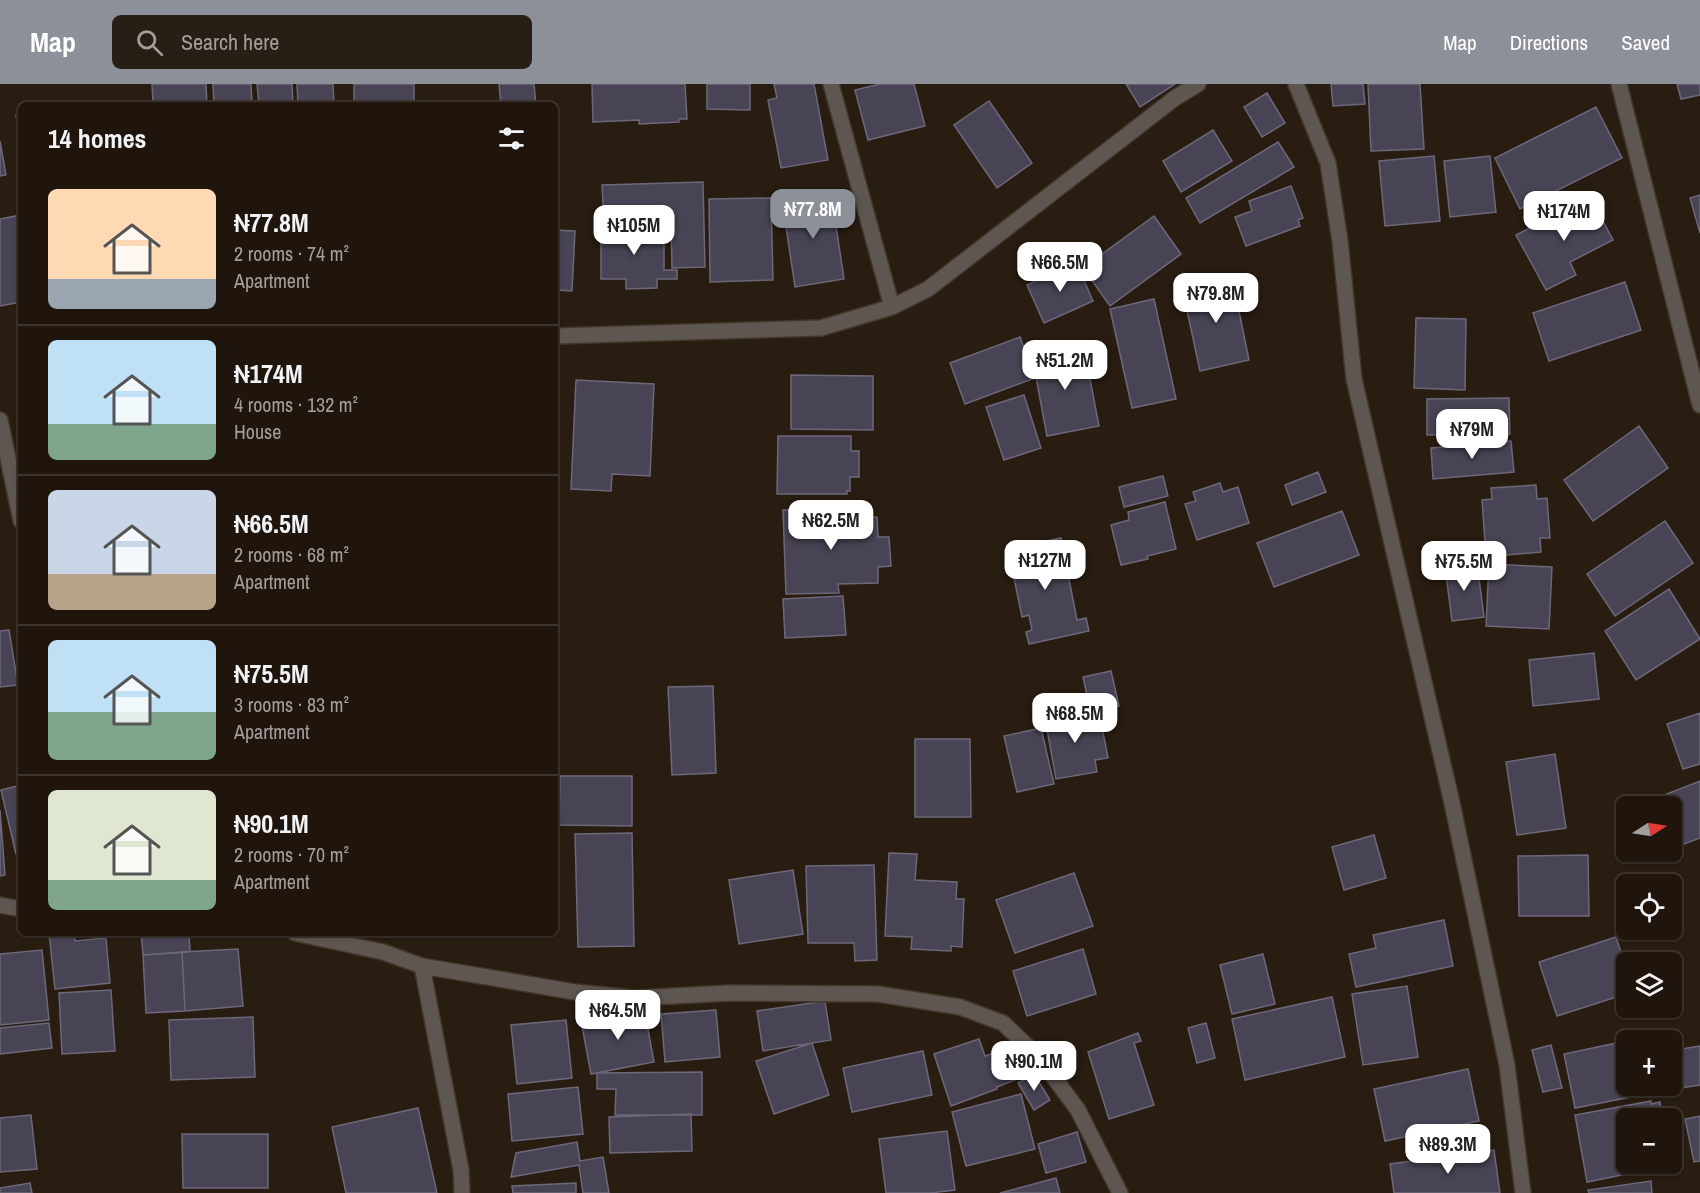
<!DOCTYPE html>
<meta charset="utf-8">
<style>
:root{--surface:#1f150c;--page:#271e15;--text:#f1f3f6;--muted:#a19f9d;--line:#3c342d;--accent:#8c9099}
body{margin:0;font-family:"Archivo Narrow",sans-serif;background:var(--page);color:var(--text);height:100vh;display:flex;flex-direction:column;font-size:22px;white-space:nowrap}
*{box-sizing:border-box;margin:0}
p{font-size:20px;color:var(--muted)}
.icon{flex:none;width:33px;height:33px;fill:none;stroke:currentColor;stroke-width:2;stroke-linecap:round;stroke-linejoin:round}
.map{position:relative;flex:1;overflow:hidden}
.drawer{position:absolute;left:18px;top:18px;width:540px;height:834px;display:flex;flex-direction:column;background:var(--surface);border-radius:9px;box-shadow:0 2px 4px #0004,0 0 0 2px var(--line)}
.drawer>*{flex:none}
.needle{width:39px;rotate:78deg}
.fabs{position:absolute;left:1616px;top:712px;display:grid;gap:12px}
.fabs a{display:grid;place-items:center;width:66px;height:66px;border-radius:9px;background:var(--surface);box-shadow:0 2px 4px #0004,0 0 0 2px var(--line);font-size:30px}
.price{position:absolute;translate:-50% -51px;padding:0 14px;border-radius:12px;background:#fff;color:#222;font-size:20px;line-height:39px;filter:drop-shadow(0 2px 3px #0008)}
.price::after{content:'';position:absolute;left:50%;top:36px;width:18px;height:14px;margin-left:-9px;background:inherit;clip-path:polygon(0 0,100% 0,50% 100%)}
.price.current{background:var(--accent);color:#fff}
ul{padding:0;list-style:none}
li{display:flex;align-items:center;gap:18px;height:150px;padding:0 30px}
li+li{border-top:2px solid var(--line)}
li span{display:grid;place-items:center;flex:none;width:168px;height:120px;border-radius:9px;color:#555}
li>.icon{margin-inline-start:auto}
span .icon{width:72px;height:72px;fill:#fffc;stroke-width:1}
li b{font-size:26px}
h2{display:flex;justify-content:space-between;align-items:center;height:72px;padding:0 30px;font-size:26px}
header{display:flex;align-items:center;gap:36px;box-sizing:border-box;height:84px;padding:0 30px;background:var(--accent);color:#fff}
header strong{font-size:28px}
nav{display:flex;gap:33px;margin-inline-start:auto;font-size:21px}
.search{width:420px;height:54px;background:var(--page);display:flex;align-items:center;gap:15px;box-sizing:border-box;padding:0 21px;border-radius:9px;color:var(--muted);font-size:22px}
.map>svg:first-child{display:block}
</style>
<header>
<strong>Map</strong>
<div class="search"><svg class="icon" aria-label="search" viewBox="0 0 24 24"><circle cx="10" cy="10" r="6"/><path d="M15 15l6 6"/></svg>Search here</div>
<nav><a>Map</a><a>Directions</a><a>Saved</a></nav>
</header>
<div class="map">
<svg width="1700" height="1109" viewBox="0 0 1700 1109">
<rect width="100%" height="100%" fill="#291c10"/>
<path fill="#484455" stroke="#6c687a" stroke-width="1.5" d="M152 0H206L207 21H153Z
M213 0H251L252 21H214Z
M257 0H292L293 21H259Z
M297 0H333L334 21H298Z
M354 0H414V21H354Z
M499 0H534L536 21H501Z
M592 0H685L687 35H679V38L639 40V36L593 38Z
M707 0H750V26L707 25Z
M774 0H814L828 76 781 84 768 16 777 14Z
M880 0H914L925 42 868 56 855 6Z
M1126 0H1175L1140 23Z
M1331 0H1363L1365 20 1333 22Z
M1368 0H1420L1424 65 1371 67Z
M1677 0H1700V11L1681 15Z
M1267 9 1285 39 1262 53 1244 23Z
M989 17 1032 79 997 104 954 41Z
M1596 23 1622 74 1520 125 1495 74Z
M21 30V65L16 31Z
M1213 46 1232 77 1181 108 1163 77Z
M0 57 6 91 0 92Z
M1278 58 1294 83 1200 139 1186 114Z
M1434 72 1440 137 1385 142 1379 77Z
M1490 72 1496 128 1450 133 1444 77Z
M703 98 705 183 672 184 671 135 604 136 602 101Z
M1291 102 1303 134 1298 136 1300 142 1246 162 1235 133 1252 127 1249 117Z
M831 109 844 195 795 203 782 116Z
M1700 111V149L1690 114Z
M1590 113 1613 156 1570 178 1576 191 1546 206 1516 151Z
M771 114 773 196 710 198 709 115Z
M21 131V218L0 222V135Z
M1154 132 1181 170 1110 222 1083 184Z
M601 142 664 143V186H677V195H657V204L626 205V195H601Z
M555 146 575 147 572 207 555 206Z
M1076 178 1093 217 1044 239 1027 201Z
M1232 193 1249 276 1200 287 1182 203Z
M1625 198 1641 246 1549 277 1533 229Z
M1154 215 1176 315 1132 324 1110 225Z
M1416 234 1466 235 1465 306 1414 304Z
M1020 253 1035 294 965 320 950 279Z
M1084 263 1099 342 1047 352 1032 272Z
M791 291 873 292V346L791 345Z
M576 296 654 300 650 392 612 390 611 407 571 405Z
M1024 311 1041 364 1004 376 986 323Z
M1509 314 1510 350 1427 351V315Z
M1639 342 1668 384 1593 437 1564 396Z
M778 352H851V367H859V393H850V407H847V410H777Z
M1511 357 1514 388 1433 395 1431 364Z
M1318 388 1326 408 1292 421 1285 401Z
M1163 392 1168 412 1124 423 1119 403Z
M1220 399 1223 408 1238 403 1249 439 1197 456 1185 420 1196 417 1193 408Z
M1536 401 1537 415 1547 414 1550 454H1540L1541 468 1496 472 1495 458H1485L1482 416 1492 415 1491 404Z
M1165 418 1176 465 1147 472 1148 475 1121 481 1111 441 1129 436 1128 428Z
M833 425 834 435 877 433 878 453H889L891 482 878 483V499L838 500 839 509 786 510 783 426Z
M1342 427 1359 471 1274 503 1257 459Z
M1665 437 1693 479 1615 532 1587 490Z
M1061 454 1077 536 1086 534 1089 547 1029 560 1026 548 1032 546 1029 531 1022 533 1008 465Z
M1477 479 1484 533 1452 537 1445 483Z
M1489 480 1552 483 1549 545 1486 542Z
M1669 505 1700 555 1636 596 1605 547Z
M843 512 846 551 785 554 783 515Z
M9 546 18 601 0 603V547Z
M1594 569 1599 615 1533 622 1529 576Z
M1111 587 1119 622 1091 629 1083 593Z
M713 602 716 689 672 691 668 603Z
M1086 627 1089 640 1101 638 1108 674 1095 676 1097 688 1056 695 1045 634Z
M1700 629V680L1683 685 1667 640Z
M1041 644 1054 700 1017 708 1004 652Z
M915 655H970L971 733H915Z
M1555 670 1566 744 1517 751 1506 678Z
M560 692H632V742L559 741Z
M1700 697V754L1671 765V723H1634Z
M21 701V769L16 770 1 706Z
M0 726 5 791 0 792Z
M632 749 634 862 578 863 575 750Z
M1374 751 1386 794 1344 806 1332 763Z
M889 769 917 770 915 796 957 798 956 815H964L962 863 951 862V867L911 865 912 853 885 852Z
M1588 771 1589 832H1519L1518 772Z
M874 781 877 876 855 877 854 859H808L806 782Z
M793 786 803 850 739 860 729 796Z
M1074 789 1093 842 1015 869 996 816Z
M1444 836 1453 882 1356 903 1349 870 1376 864 1373 851Z
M49 849H74L75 857 106 854 110 899 55 905Z
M141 849H189L190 868 143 871Z
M1616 853 1626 884V910L1557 932 1539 878Z
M238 865 243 922 185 927 182 868Z
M1083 865 1096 910 1027 932 1013 887Z
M42 866 49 936 0 941V870Z
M182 868 185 927 146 929 143 871Z
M1263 870 1275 920 1232 930 1220 881Z
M1407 902 1418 973 1363 981 1352 910Z
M111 906 115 967 62 970 59 909Z
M1332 913 1345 973 1245 996 1232 935Z
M825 917 831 956 763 967 757 927Z
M644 924 654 978 591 990 581 937Z
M716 926 720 973 665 978 661 930Z
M253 933 255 993 171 996 169 936Z
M566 936 572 994 517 1000 511 941Z
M49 939 52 964 0 970V944Z
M1206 939 1215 974 1197 979 1188 944Z
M1138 949 1141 957 1134 959 1154 1021 1109 1035 1088 968Z
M1656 951 1657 957H1628Z
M979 955 985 972 1010 963 1020 994 997 1003V1005L951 1022 934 970Z
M1626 957V1002H1666L1667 1006 1575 1024 1564 970Z
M812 959 829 1011 774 1030 756 977Z
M1551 961 1562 1004 1543 1008 1532 966Z
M1700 962V1001L1681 1004 1675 966Z
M923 967 932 1011 852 1028 843 984Z
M1468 985 1479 1037 1385 1057 1374 1005Z
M702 988V1031H615L616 1005H597V989Z
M1034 990 1050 1016 1034 1026 1018 999Z
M578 1003 583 1050 512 1057 508 1010Z
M1021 1010 1035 1065 966 1082 952 1028Z
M1651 1017V1020L1660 1018 1663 1035H1626V1080L1671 1079V1081L1587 1098 1575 1031Z
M418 1024 437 1109H346L332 1043Z
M691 1030 692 1067 610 1069 609 1033Z
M31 1031 37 1085 0 1088V1034Z
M1700 1032V1077L1694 1078 1685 1035Z
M947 1047 955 1106 930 1109H886L879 1055Z
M1077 1048 1086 1078 1046 1089 1038 1060Z
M182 1050H268V1104H183Z
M577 1058 580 1077 603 1073 609 1109H583L579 1081 511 1093 516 1069Z
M1494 1066 1500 1109H1394L1390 1080Z
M1056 1094 1060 1109H1000Z
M1651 1097 1652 1109H1589L1588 1106Z
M30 1099 32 1109H0V1104Z
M576 1099V1109H513L512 1102Z"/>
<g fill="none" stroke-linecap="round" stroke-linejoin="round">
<defs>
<path id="street" d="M831 0 892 223
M1296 0 1328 79 1340 157 1354 295 1452 719 1507 981 1523 1109
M1619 0 1700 321
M555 252 821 244 892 223 928 205 1175 14 1198 0
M0 336 21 437
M0 821 21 825
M295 849 383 868 422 882 575 908 635 914 730 909 878 910 960 923 1003 939 1038 972 1078 1026 1120 1109
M422 882 461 1086 462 1109"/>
</defs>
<use href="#street" stroke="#42362a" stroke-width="18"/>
<use href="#street" stroke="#5e5751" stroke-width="15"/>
</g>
</svg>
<div class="fabs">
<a><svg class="needle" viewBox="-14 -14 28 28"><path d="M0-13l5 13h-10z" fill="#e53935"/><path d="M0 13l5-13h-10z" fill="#a19f9d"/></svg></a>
<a><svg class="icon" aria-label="locate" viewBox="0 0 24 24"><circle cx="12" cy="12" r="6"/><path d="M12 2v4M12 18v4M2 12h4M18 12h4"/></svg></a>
<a><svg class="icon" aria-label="layers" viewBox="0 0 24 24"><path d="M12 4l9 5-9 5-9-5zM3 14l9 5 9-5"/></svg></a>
<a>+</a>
<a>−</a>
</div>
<b class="price current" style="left:813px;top:156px">₦77.8M</b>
<b class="price" style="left:1564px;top:158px">₦174M</b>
<b class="price" style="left:634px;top:172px">₦105M</b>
<b class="price" style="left:1060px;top:209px">₦66.5M</b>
<b class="price" style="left:1216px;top:240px">₦79.8M</b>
<b class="price" style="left:1065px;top:307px">₦51.2M</b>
<b class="price" style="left:1472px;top:376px">₦79M</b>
<b class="price" style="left:831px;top:467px">₦62.5M</b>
<b class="price" style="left:1045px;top:507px">₦127M</b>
<b class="price" style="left:1464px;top:508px">₦75.5M</b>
<b class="price" style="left:1075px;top:660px">₦68.5M</b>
<b class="price" style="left:618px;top:957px">₦64.5M</b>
<b class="price" style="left:1034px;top:1008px">₦90.1M</b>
<b class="price" style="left:1448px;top:1091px">₦89.3M</b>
<section class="drawer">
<h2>14 homes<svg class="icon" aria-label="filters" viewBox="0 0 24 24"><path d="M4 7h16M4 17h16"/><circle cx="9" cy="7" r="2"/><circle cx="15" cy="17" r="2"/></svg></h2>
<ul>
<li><span style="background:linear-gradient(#ffd9b3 75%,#9aa5b1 0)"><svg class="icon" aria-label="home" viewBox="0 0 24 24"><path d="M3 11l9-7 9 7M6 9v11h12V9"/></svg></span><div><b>₦77.8M</b><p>2 rooms · 74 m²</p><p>Apartment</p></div></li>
<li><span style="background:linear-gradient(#bfe0f5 70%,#7fa58c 0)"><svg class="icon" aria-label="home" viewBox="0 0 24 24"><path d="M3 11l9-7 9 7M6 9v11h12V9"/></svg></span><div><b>₦174M</b><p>4 rooms · 132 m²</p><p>House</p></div></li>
<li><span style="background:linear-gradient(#c9d6e8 70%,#b9a48a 0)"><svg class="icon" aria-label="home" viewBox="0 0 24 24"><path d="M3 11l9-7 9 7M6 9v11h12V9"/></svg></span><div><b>₦66.5M</b><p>2 rooms · 68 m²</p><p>Apartment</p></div></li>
<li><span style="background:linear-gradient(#bfe0f5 60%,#7fa58c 0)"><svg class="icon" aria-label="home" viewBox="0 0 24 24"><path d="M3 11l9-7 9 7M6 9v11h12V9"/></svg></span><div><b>₦75.5M</b><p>3 rooms · 83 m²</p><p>Apartment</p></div></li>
<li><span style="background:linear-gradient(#dfe7d0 75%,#7fa58c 0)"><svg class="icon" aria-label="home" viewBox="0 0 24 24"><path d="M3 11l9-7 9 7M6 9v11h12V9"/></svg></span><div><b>₦90.1M</b><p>2 rooms · 70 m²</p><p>Apartment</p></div></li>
</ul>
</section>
</div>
